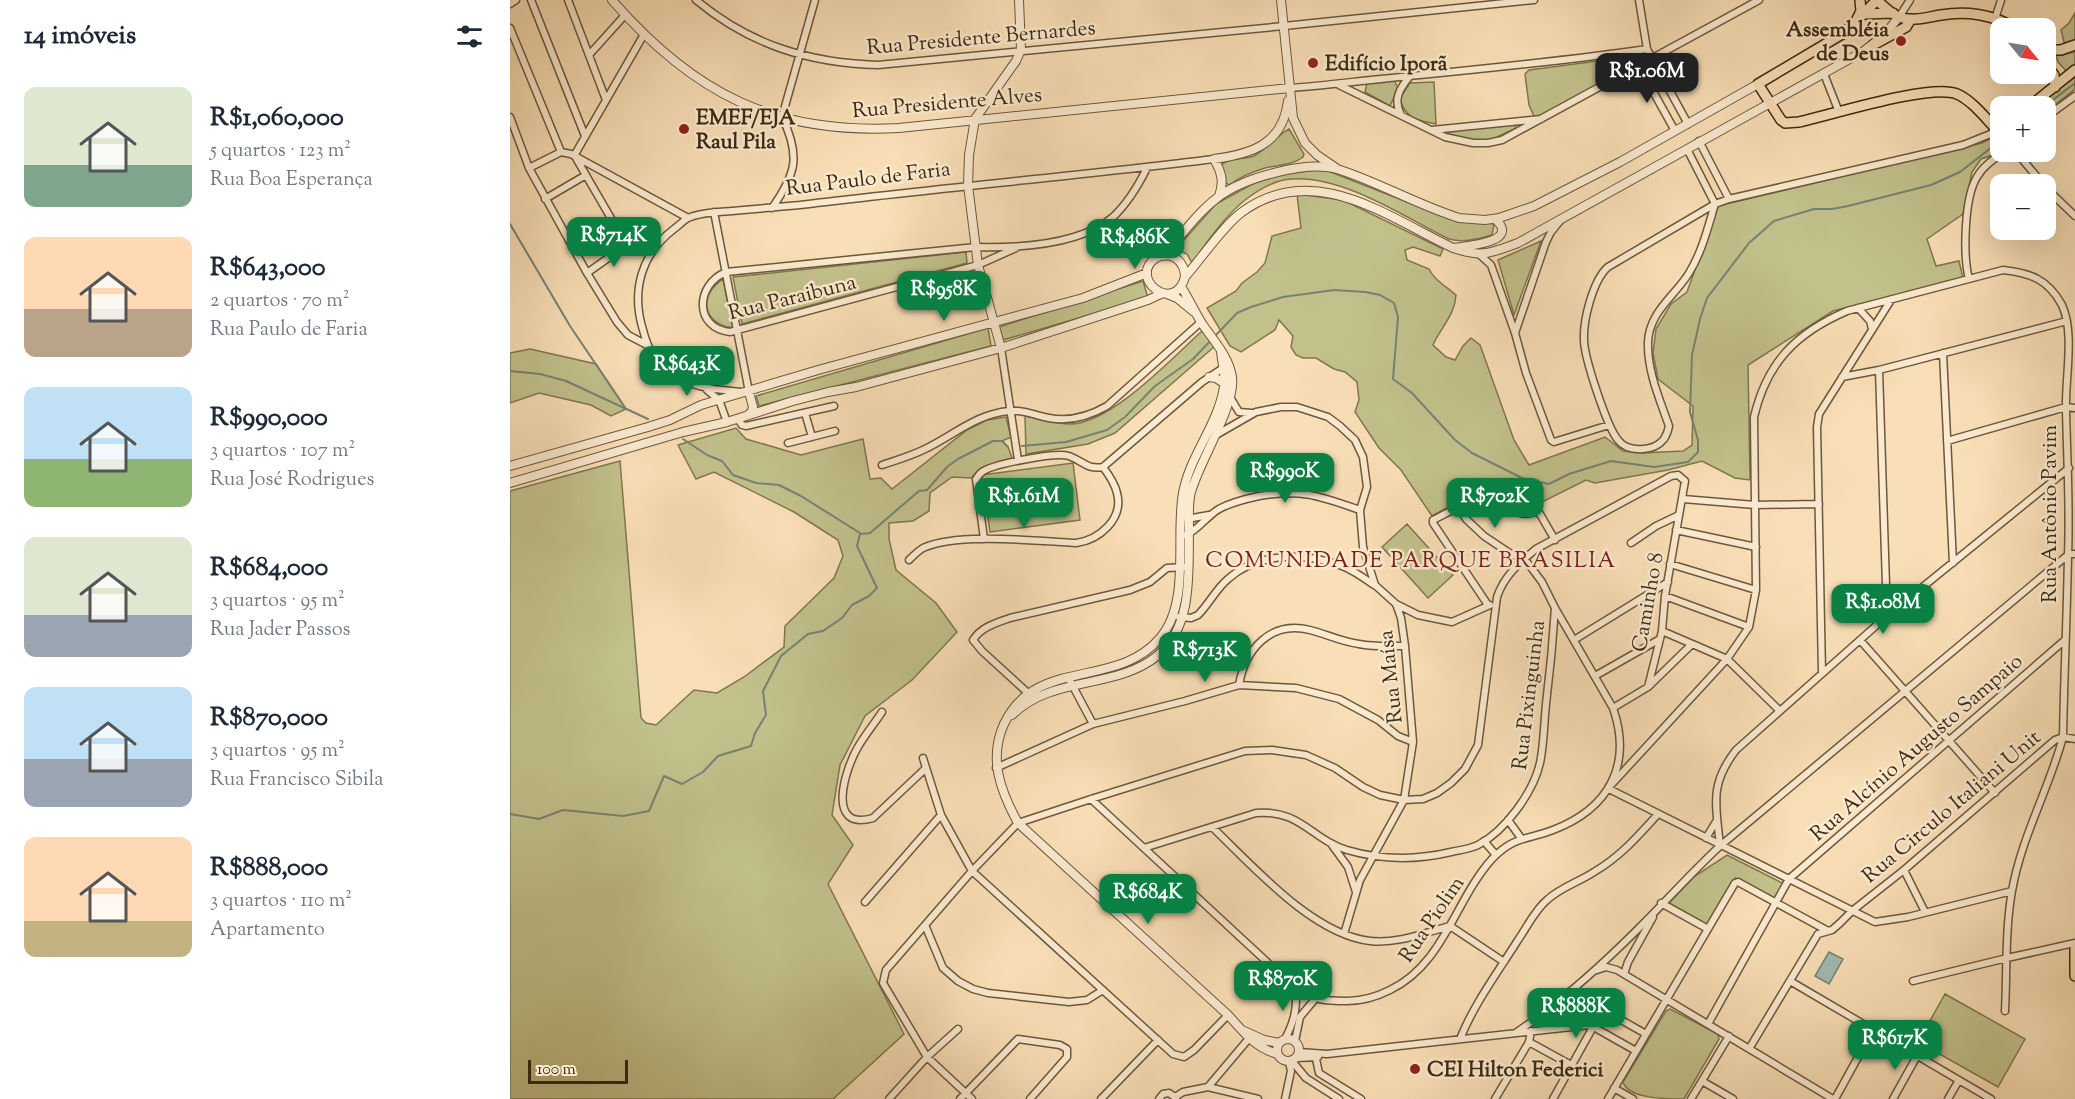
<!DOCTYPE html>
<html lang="pt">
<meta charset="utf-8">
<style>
:root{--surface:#fff;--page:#f6f6f7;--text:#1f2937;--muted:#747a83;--accent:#0b8043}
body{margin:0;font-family:"Sorts Mill Goudy",serif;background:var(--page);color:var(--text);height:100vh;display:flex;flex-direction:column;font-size:22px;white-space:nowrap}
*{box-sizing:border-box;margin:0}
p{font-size:20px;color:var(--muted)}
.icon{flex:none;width:33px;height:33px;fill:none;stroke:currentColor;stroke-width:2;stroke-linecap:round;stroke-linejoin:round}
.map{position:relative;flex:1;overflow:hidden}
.sheet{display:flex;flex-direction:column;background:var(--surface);width:510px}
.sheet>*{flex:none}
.needle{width:39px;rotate:120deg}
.fabs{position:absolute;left:1480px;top:18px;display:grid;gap:12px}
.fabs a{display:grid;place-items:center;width:66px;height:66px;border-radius:12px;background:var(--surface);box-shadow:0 6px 24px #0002;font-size:30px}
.scale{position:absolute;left:18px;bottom:15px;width:100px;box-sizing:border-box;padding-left:6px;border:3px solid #3d2b11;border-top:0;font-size:16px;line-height:21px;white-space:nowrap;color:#3d2b11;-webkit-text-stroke:4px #fbead0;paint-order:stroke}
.price{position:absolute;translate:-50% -51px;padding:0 14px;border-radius:12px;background:var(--accent);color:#fff;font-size:20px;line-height:39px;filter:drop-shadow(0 2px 3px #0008)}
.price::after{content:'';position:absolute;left:50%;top:36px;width:18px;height:14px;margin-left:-9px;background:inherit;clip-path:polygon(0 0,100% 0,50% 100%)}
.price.on{background:#222;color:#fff}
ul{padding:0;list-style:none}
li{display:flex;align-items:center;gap:18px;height:150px;padding:0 24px}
li span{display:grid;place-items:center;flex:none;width:168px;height:120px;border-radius:12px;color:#555}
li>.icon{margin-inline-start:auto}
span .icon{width:72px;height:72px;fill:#fffc;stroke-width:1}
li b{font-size:26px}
h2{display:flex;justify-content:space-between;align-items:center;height:72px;padding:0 24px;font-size:26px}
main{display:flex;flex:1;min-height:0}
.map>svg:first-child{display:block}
</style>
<main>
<section class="sheet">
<h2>14 imóveis<svg class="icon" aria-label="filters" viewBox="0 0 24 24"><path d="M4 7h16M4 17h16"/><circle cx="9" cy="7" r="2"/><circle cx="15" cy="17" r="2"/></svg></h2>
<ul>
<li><span style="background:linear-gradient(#dfe7d0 65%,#7fa58c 0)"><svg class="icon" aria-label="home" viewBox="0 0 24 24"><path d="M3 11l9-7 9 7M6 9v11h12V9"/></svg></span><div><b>R$1,060,000</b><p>5 quartos · 123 m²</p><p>Rua Boa Esperança</p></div></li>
<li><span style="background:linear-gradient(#ffd9b3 60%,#b9a48a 0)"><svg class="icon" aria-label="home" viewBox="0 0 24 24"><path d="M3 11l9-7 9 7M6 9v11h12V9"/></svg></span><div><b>R$643,000</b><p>2 quartos · 70 m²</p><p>Rua Paulo de Faria</p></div></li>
<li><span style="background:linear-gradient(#bfe0f5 60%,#8fb573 0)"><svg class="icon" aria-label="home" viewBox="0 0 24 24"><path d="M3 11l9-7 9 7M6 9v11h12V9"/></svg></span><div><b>R$990,000</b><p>3 quartos · 107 m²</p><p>Rua José Rodrigues</p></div></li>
<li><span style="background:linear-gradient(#dfe7d0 65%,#9aa5b1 0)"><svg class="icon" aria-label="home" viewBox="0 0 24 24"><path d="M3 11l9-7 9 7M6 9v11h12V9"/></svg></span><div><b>R$684,000</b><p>3 quartos · 95 m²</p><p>Rua Jader Passos</p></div></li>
<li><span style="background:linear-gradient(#bfe0f5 60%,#9aa5b1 0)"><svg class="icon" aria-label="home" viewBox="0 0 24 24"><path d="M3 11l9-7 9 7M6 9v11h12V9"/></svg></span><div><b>R$870,000</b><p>3 quartos · 95 m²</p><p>Rua Francisco Sibila</p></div></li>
<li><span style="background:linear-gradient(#ffd9b3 70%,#c2b280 0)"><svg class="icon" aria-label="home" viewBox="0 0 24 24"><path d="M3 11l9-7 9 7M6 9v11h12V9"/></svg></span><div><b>R$888,000</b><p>3 quartos · 110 m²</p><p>Apartamento</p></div></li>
</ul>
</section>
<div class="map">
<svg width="1565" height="1099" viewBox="0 0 1565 1099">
<rect width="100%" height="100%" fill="#f9dfb7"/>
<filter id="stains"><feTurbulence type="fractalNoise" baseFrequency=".00333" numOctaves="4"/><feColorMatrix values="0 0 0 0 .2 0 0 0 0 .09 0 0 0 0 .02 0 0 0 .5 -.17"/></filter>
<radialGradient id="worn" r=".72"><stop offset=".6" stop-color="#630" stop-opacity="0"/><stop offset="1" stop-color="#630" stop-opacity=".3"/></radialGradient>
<path fill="#c2c18c" stroke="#80764e" stroke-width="1.5" d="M1565 13V41L1555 46 1551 30 1559 23Z
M1565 52V67L1558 73 1548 62 1546 56Z
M1126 56 1129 58 1117 68 1031 117 1024 116 1019 105 1015 74 1019 70Z
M1565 77V89L1536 112V106H1526Z
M884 80 888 88 880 106 855 92 857 83Z
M924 82 926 124C908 121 894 118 890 98L900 83Z
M1003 123 1006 128 979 141 939 137 932 133 934 129Z
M779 129 794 154 793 157C783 165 767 165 755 168 742 172 730 177 719 185L715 182 711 165C720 157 733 160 744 156 757 149 766 136 779 129Z
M1491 133V148L1480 156 1471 159 1462 172 1453 214 1417 239 1426 266 1449 261 1453 278 1323 311 1238 365 1240 480 1225 478 1192 461 1158 470 1085 483 1076 480 1016 510 975 487 922 516 891 470 869 448 845 412 849 400 847 382 835 372 824 369 806 358H793L786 355 781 347 783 336 769 320 765 330 731 352 720 346 697 308 726 291 732 283 747 272 755 263 762 236 791 228 787 194 833 200 933 249 930 256 903 247 895 250 897 260 919 269C925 281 936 286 946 295 945 315 931 327 923 345L936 357 945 360 953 346 961 338 970 345 1004 440 1019 465 1095 437 1113 451 1132 453 1173 451 1182 445 1183 406 1148 379 1143 353 1146 329 1161 304 1177 292 1208 206 1472 143Z
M813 169 943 220 981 223 984 225 982 235C967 239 954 243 939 239 894 217 833 175 781 179 765 180 748 190 735 200 714 217 698 241 682 263L677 254 666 249 706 204 755 177Z
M1031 241 1004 315 988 260Z
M456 252 457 263 232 324 223 277Z
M213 279 223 328C193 324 187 296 213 279Z
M633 281 638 298 493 340 489 327Z
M478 328 481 346 249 406 246 396Z
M692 331 705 346 605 433 578 444 516 454 515 416C530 419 546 424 561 424 603 422 662 358 692 331Z
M20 349 86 364 116 409 101 416 81 405 29 393 0 403V353Z
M496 417 501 437 492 441 498 447 502 458 469 470 461 478 442 477 420 493 419 511 403 521 379 523V539L386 570 426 603 447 632 402 680 355 716 330 765 322 815 343 845 318 884 394 1034 323 1099H0V491L110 461 131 718 136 723 146 725 184 690 207 693 234 677 274 647 275 626 324 578 333 556 328 540 284 512 204 472 186 479 168 445 226 428 236 439 291 455 353 439 360 479 371 478 382 489 457 430 477 420Z
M563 463 570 520 480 532 472 475Z
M897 524 943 575 918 598 872 547Z
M1217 855 1274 884 1267 900 1225 878 1198 925 1159 903 1185 876Z
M1435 994 1515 1039 1488 1087 1408 1042Z
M1160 1009 1208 1034 1209 1039 1174 1099C1157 1099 1118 1099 1113 1082L1156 1011Z"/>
<path fill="#9fbcb4" stroke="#788273" stroke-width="1.5" d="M1319 952 1333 959 1319 984 1305 976Z"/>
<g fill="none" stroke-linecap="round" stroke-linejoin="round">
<path stroke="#788273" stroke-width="2" d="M1535 106 1565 83
M0 224 60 326 116 409
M0 371 30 374 56 381 138 419
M173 439 197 455 212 461 223 475 246 483 269 485 291 496 350 533
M512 446 556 442 597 430 615 417 645 386 683 359 727 313 741 307 773 297 824 290 855 292 870 295 884 303 888 317 883 379 902 393 945 440 962 453 1012 478 1039 484 1059 474 1101 461 1144 467 1178 462 1188 452V440L1180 412 1182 355 1190 319 1197 298 1239 243 1264 221 1304 209H1322L1338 206 1421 185 1450 172 1491 140
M0 814 29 819 53 810 113 816 139 811 154 776 172 784 193 772 208 756 241 746 245 733 256 715 253 691 271 656 298 634 313 631 332 618 342 605 359 596 367 588 347 546 350 534 360 533 409 491 417 490 437 467 448 459 483 441H492L498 447"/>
<defs>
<path id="minor" d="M21 0 75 136
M58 0 96 100
M186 0C240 45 299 63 368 65L774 26 1024 0
M1129 0 1137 49 1178 124
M0 4 6 0
M1389 17 1400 0
M1485 19 1491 0
M0 28 51 152
M79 55 115 15
M1129 66 1165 131
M1314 74 1329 112
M829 85 935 137 963 143H978L992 140 1249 0
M780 88C811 86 841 82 871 79 960 70 1049 62 1137 49
M891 115C883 100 889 89 900 76
M0 117 19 168 77 273 107 322 118 335 137 345
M1536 117 1565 96
M922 130 1031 119
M1189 141 1219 199
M1177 149 1205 204
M1506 152 1533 184
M64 156 133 36
M66 158 113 239 118 244 141 253
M19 168 51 152 61 154 178 218
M1536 188 1565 216
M35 199 76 175
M1205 204C1198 227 1192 252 1179 273 1165 296 1139 312 1138 342 1137 371 1150 400 1159 426 1158 431 1156 436 1154 439 1144 452 1118 453 1108 440 1097 427 1074 357 1074 340 1073 320 1083 280 1098 267L1205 204 1219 199 1453 145 1488 131
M262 208C286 174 291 156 272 117L305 0
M204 212 239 392
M506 248 468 265 220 332C184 328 185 285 216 272L466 247C507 248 570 245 603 217 618 203 628 186 637 168
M970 255 981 265 1005 333 1016 373 1041 440 1044 442 1099 425
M77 273 118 244
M1459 279C1453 256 1454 198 1467 177 1473 166 1484 159 1494 152
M1348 308 1360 321 1362 329
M1005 333 1036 242 1041 232 1050 221
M491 348 508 460
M1433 353 1443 563
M1369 370 1557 321
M1332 377 1369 370 1377 616
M197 390 209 400 217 422
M231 392C192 388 171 387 143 354 138 347 135 338 133 330 121 291 131 254 164 229 168 226 173 221 178 218 191 212 209 212 222 211 245 209 268 207 290 205 428 188 567 176 704 159
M720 397 729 412 742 413
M295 413 302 437
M228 419 232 425 236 426 324 406
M706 435 746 412 771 407H787L818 417 830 426 845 440 853 457 857 487 850 510 853 547 865 585 886 604 891 618 895 646 903 742 894 800 850 880 834 934
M1437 441 1556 407 1565 408
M278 443 325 431
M372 465C387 460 401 456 415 449 444 435 466 414 499 411 513 409 526 416 539 418 560 422 578 417 597 406L691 322
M1173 499 1245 505 1309 504
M677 519 699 515
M1166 530 1246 547
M676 535C688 530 697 516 709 509 722 502 735 499 749 496 793 489 809 496 850 510
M474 539 466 479C468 477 469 474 472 472 482 464 546 452 559 456 573 461 577 470 593 467L692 382 716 366
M1121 543 1146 526 1169 515
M399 560C403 556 408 551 413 548 447 532 527 541 566 543 589 540 614 519 607 493 605 484 599 475 593 467
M1160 564 1246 590
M1155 596 1239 627
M886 604 908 615 942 622 980 605
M978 605 923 523V520C935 514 964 498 976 498 996 498 1002 520 1025 512L1030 514 1045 540
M669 617 681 618 688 615C699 604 706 589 718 579 748 552 796 552 832 566 843 570 854 578 864 585
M1152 631 1217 659 1270 711
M1064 640 1158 582
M1350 640 1485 793
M1312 673 1307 427 1309 414 1381 300
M1085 676 1150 639
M558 677 583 724
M729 685C735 650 760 620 800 630 816 634 832 642 849 644 864 647 880 646 895 646
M1138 687 1182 644
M518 693 472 651 463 640C471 627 486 623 500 618L620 590 640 582 657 568 675 567
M372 712C364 724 355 735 348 747 335 769 315 832 363 818L416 768
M413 758 431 815 462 871 663 1054 674 1057 684 1050 718 1015
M486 768 583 724 675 701 729 685 786 688 829 699 868 720 888 736 903 742
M1101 785 1217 659 1239 627 1246 590 1244 417C1257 362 1286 333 1337 311L1493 270C1520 273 1538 279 1552 305 1565 333 1555 378 1556 409 1557 458 1560 506 1558 555 1557 616 1554 677 1553 737 1539 789 1511 838 1502 891 1495 930 1497 972 1495 1011
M1099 789 1365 922 1398 917 1502 891
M581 799 785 988C804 1000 815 1001 837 1001 853 1001 866 997 880 990 934 964 945 900 982 859 1004 836 1017 840 1043 830 1098 809 1123 766 1103 708L1045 608 1032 582 1020 566 1014 559 1001 554 974 536 956 519 949 508
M998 820 1011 838
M702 827C743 866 802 934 860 941 887 944 914 933 940 926L994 962
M1196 838 1207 820
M974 841 986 855
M822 845 838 867 846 892
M1210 846C1206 804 1199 785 1226 750L1377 616 1559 468
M634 848 746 813C790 809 801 839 837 850 871 860 907 860 941 852 950 850 960 849 968 845 995 831 1023 793 1030 763 1034 744 1034 723 1036 704 1040 672 1043 640 1045 608
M1394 870 1415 912
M355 902 431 815
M1151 903 1198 929
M415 925 433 968 448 981 463 989 478 993 559 1002 577 1000 593 990
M1084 971 1096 967 1107 970 1323 1099
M1114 974 1118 962 1143 917
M1280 981 1481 1099
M1403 981 1497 958 1565 943
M1060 991 1136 1034
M1041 1007 1080 1025 1126 1051
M1198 1024 1279 879 1555 640
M1007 1032C1050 1003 1092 965 1129 928 1157 900 1182 872 1210 846L1559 554H1565
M775 1039C784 1022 788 1007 785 988
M950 1039C964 1004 988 972 1008 940 1017 927 1025 910 1037 900 1051 887 1069 882 1084 872 1111 856 1127 837 1148 814
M785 1041 790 1017 805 999
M1019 1042 1061 1065
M1239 1049 1308 934 1322 930 1330 923 1342 911 1394 870 1545 740 1553 737 1565 739
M789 1052 817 1054 1080 1025
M805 1054 809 1073 851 1099
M786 1058 808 1057
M781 1060 796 1078 829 1099
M1192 1081 1223 1099
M698 1087 748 1099
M1104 1088 1123 1099
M665 1097 673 1092 698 1087 741 1036
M379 1099 417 1057 448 1029
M450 1099 508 1039 550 1045 557 1049V1057L520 1099
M462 1099 417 1057 373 983 376 970 462 871 508 823 581 799 735 751 762 750 796 755 825 768 853 787 870 795 894 800 913 799 927 793 941 783 955 769 968 745 987 597C994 576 1009 563 1026 549L1161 476 1168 475 1175 481 1155 596 1152 631 1138 687 1103 708
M591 1099 648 1040
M649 1099 653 1094 659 1093 666 1098
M775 1099 781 1071 779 1062
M985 1099 1019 1042 1021 1031
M1043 1099 1083 1027
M1098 1099 1225 883 1228 882 1318 931
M1181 1099 1219 1036
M1325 1099 1363 1030
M1383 1099 1407 1056
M1438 1099 1449 1080"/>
<path id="tertiary" d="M102 0C183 93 264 135 389 128L780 88
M771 0 783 118 795 143 807 155 826 168
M709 196C714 182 712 173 704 159 742 154 773 144 778 101
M944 248C958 246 1011 242 985 219
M654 256C671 236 686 214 707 198 733 178 798 159 830 170 870 183 908 205 949 218L975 220 989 218 1024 206 1110 162 1248 84
M675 277C675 262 661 249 646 258 617 277 664 316 675 277 691 259 713 226 732 212 804 160 876 216 943 248 973 258 980 253 1008 243L1354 51 1375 34 1389 17
M657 294 667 298 684 312
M491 348 468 265 458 185 459 155 465 119 506 61 511 50 509 0
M711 351C712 363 716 375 714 387 708 425 680 455 673 493 665 537 681 602 650 638 606 690 526 656 494 724 478 759 491 792 508 823L718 1015C734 1032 744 1047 767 1054
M699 377 706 378 715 384
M238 415 242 411 243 407 239 392
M0 466 138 427 160 420 191 405 308 370 573 298 637 273
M0 483 173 432 217 422 283 401 318 392 346 387 491 348 638 300 653 293
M502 715C542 675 605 690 647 656 684 626 678 571 679 528 679 516 678 503 681 492 689 462 726 405 722 377 719 356 702 339 691 322 684 310 678 298 671 286
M734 1031 754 1040 769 1043
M767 1050a11 11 0 1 1 22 0a11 11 0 1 1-22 0Z"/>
<path id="primary" d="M1367 0 1334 33 1248 84 1271 120 1275 123 1289 122C1321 115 1421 83 1447 94 1463 101 1476 119 1488 131L1491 129
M1367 0C1373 6 1381 14 1389 17 1403 22 1418 17 1431 15 1455 11 1484 14 1504 28
M1354 14 1383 13
M1347 19 1351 11 1350 0
M1363 45 1396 27 1401 19
M1536 50H1551L1565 45
M1536 64 1544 75 1545 87
M1520 106 1565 70
M1565 947V976"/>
</defs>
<use href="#minor" stroke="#6c583a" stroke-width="9"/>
<use href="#tertiary" stroke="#6c583a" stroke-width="10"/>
<use href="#primary" stroke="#3d2b11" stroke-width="12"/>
<use href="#minor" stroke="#fbead0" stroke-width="6"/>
<use href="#tertiary" stroke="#fbead0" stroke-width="8"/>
<use href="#primary" stroke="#f9dfb7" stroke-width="9"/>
</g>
<g fill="#8f2418" stroke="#fbead0" stroke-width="2">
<circle cx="1391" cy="41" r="6"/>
<circle cx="803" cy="63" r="6"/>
<circle cx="174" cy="129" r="6"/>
<circle cx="905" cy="1069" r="6"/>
</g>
<g text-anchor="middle" stroke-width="5" stroke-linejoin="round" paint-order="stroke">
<g font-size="21" font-weight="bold" fill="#3d2b11" stroke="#fbead0" text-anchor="start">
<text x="1379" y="36" text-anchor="end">Assembléia<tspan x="1379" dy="24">de Deus</tspan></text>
<text x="815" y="70">Edifício Iporã</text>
<text x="186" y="124">EMEF/EJA<tspan x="186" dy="24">Raul Pila</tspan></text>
<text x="917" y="1076">CEI Hilton Federici</text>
</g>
<g font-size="21" fill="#3d2b11" stroke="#fbead0">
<text transform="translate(471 37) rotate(-5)" y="7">Rua Presidente Bernardes</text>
<text transform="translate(437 102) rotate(-5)" y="7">Rua Presidente Alves</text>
<text transform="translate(358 178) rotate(-7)" y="7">Rua Paulo de Faria</text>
<text transform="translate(282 297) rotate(-14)" y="7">Rua Paraibuna</text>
<text transform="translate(1539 514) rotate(-90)" y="7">Rua Antônio Pavim</text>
<text transform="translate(1137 602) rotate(-80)" y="7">Caminho 8</text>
<text transform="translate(880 677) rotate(-96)" y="7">Rua Maísa</text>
<text transform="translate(1018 695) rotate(-83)" y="7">Rua Pixinguinha</text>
<text transform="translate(1406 747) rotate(-41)" y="7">Rua Alcínio Augusto Sampaio</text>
<text transform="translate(1441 806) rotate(-40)" y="7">Rua Circulo Italiani Unit</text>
<text transform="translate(921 919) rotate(-56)" y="7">Rua Piolim</text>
</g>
<g font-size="22" letter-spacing="1.5" fill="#7a1f14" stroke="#fbead0">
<text x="901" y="567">COMUNIDADE PARQUE BRASILIA</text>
</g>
</g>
<rect width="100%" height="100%" filter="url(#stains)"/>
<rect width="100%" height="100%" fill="url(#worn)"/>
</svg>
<div class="fabs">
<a><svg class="needle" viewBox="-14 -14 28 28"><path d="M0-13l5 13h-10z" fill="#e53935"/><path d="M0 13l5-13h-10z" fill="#747a83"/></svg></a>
<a>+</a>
<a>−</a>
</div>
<div class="scale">100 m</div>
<b class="price on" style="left:1137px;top:104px">R$1.06M</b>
<b class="price" style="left:104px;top:268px">R$714K</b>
<b class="price" style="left:625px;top:270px">R$486K</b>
<b class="price" style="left:434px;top:322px">R$958K</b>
<b class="price" style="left:177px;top:397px">R$643K</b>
<b class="price" style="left:775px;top:504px">R$990K</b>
<b class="price" style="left:514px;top:529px">R$1.61M</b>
<b class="price" style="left:985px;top:529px">R$702K</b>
<b class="price" style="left:1373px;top:635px">R$1.08M</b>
<b class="price" style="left:695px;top:683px">R$713K</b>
<b class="price" style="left:638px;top:925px">R$684K</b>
<b class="price" style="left:773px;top:1012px">R$870K</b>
<b class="price" style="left:1066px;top:1039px">R$888K</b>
<b class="price" style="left:1385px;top:1071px">R$617K</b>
</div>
</main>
